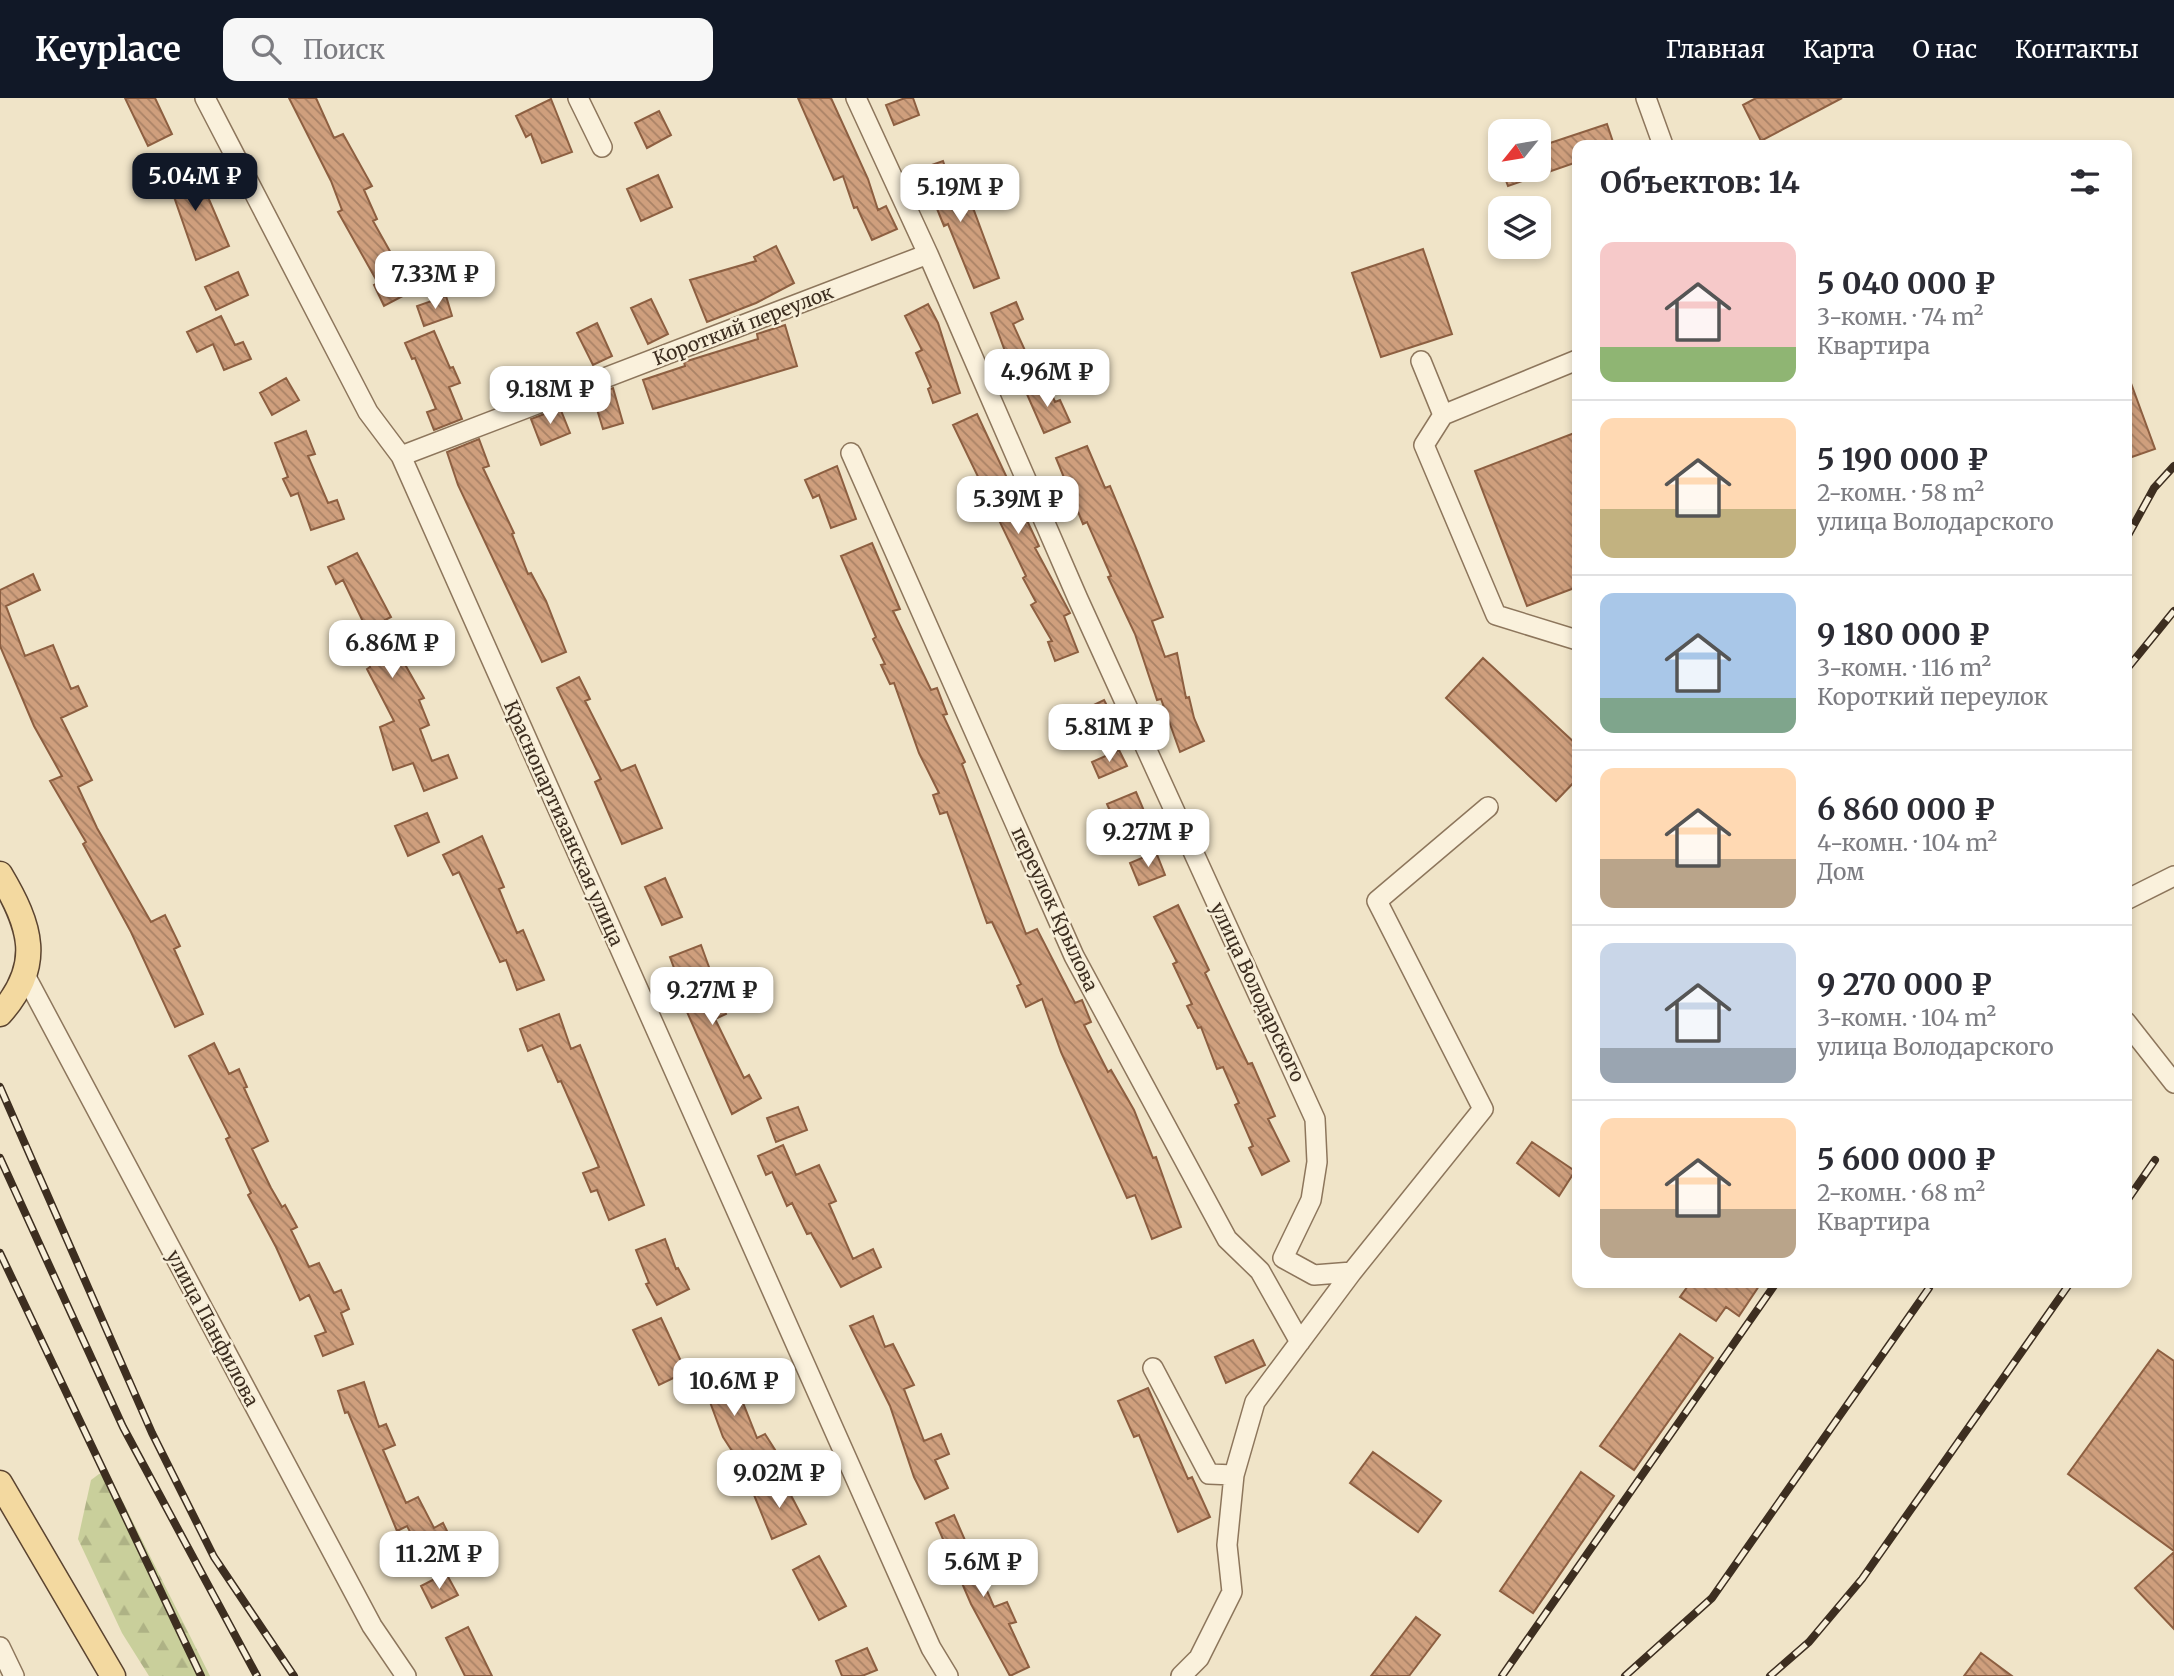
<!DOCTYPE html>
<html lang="ru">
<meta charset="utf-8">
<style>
:root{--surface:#fff;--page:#f7f7f7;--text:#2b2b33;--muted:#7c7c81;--line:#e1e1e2;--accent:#111827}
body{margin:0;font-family:Merriweather,serif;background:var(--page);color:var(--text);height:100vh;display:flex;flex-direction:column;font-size:26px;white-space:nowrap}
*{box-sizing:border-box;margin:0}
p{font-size:23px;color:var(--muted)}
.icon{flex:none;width:38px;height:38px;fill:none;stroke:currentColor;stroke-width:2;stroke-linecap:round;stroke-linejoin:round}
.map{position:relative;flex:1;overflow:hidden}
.details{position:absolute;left:1572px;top:42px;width:560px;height:1148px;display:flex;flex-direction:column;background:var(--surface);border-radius:14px;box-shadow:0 4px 10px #0003}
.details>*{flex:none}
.needle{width:46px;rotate:240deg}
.fabs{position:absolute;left:1488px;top:21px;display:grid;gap:14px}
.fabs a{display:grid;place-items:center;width:63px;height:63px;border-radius:14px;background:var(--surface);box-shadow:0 4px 10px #0003;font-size:35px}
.price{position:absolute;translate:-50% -60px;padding:0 16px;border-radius:14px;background:#fff;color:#222;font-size:23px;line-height:46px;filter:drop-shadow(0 2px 4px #0008)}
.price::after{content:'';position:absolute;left:50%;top:42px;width:21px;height:16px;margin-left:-10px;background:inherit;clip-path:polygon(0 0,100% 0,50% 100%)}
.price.on{background:var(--accent);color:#fff}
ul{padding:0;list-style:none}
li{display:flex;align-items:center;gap:21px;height:175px;padding:0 28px}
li+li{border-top:2px solid var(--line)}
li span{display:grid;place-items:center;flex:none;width:196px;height:140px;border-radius:14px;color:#555}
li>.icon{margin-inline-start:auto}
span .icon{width:84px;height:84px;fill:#fffc;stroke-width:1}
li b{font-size:30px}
h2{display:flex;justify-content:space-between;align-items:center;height:84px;padding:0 28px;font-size:30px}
header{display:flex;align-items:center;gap:42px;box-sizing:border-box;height:98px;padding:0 35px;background:var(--accent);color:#fff}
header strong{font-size:33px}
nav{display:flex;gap:38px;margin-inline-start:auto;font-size:24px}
.search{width:490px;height:63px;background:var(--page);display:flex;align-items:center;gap:18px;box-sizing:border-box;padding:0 24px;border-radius:14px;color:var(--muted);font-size:26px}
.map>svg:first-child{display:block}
</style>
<header>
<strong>Keyplace</strong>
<div class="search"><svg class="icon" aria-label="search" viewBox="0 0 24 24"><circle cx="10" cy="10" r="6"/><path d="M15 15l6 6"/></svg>Поиск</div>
<nav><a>Главная</a><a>Карта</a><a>О нас</a><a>Контакты</a></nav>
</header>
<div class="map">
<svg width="2174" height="1578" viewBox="0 0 2174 1578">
<defs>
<pattern id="forest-firs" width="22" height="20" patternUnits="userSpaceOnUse" patternTransform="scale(1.75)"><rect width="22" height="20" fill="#c9cf9b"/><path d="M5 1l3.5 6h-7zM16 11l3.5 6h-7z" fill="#aeb285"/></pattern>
<pattern id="building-back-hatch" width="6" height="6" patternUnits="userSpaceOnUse" patternTransform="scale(1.75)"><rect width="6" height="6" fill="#cf9f7d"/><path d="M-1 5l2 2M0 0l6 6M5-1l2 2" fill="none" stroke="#a98266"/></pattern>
</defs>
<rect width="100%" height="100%" fill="#f0e4c8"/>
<path fill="url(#forest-firs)" d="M99 1376H109L210 1578H149L122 1535 78 1441 91 1382Z"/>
<path fill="url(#building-back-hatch)" stroke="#8d5f41" stroke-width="2" d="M125 0H155L172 36 148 48Z
M289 0H316L334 40 343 36 372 88 364 92 377 121 373 123 401 173 406 171 416 191 384 208 374 187 378 185 338 114 342 112 331 83Z
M798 0H831L868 81 878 112 886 108 897 131 872 142 857 109 854 110 843 78 834 82Z
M905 0H913L919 17 894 27 886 7Z
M1756 0H1842L1761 43 1743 7Z
M551 1 572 54 542 65 531 36 526 39 516 18Z
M659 13 671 37 647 50 635 25Z
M1607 26 1614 47H1577V64L1508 88 1502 72H1538V49Z
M943 63 957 104 969 99 999 180 974 190 948 126 944 128 929 91 925 93 917 72Z
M184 64 200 102 208 99 229 148 196 162 173 96 169 97 160 74Z
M658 77 672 109 641 123 627 91Z
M776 148 794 185 756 205 707 224 690 182 756 163 754 159Z
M1423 151 1452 236 1381 259 1352 175Z
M238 174 248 197 216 212 205 189Z
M446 198 452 218 424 228 417 208Z
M651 201 668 236 648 246 631 210Z
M1016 204 1023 221 1013 226 1032 268 1013 275 991 215Z
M928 206 938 225 960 295 933 305 928 291 931 289 916 255 922 252 905 218Z
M221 218 235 247 243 244 251 261 224 272 213 246 197 254 187 234Z
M597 225 612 258 593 267 577 235Z
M785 227 797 268 653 311 643 282 685 268 684 264 758 241 757 236Z
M434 233 450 270 453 269 460 285 449 289 462 321 434 332 427 314 436 311 415 260 412 261 405 245Z
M2128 277 2155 351 2126 361V278Z
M286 280 299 302 272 317 260 295Z
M1047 285 1055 304 1060 302 1070 324 1044 335 1026 294Z
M613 290 623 325 603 331 593 298Z
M560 310 570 335 541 347 531 321Z
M977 316 1039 448 1035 450 1070 515 1064 518 1078 554 1055 563 1048 544 1052 543 1031 507 1036 504 1023 480 1026 478 953 327Z
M306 333 315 356 308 358 328 405 337 402 344 421 311 432 298 395 291 398 283 381 288 379 275 345Z
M1577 334V489L1527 508 1475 373Z
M479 341 489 368 483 370 514 435 512 436 528 476 531 475 546 503 566 554 542 564 458 387 447 354Z
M1087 348 1105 390 1110 388 1137 453 1163 519 1152 523 1165 559 1177 555 1186 600 1189 599 1194 620 1204 643 1180 654 1161 601 1157 602 1135 536 1108 479 1111 478 1087 424 1083 426 1056 360Z
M837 368 856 421 831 430 819 397 813 400 805 382Z
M872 445 900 511 893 513 931 592 937 590 947 616 943 617 965 664 962 666 1026 836 1037 831 1075 905 1082 902 1091 924 1084 927 1108 974 1111 972 1134 1012 1153 1060 1156 1059 1181 1129 1152 1141 1135 1097 1127 1100 1061 954 1042 901 1026 909 1017 888 1021 886 992 824 987 825 947 714 940 716 933 697 939 695 919 655 894 585 890 586 881 567 885 566 873 541 876 539 841 458Z
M357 455 391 519 385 522 394 547 424 600 419 602 429 627 420 631 432 663 448 657 457 680 424 693 413 665 393 672 380 629 394 623 367 571 370 569 359 538 368 534 343 482 336 486 328 469Z
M33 476 40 492 6 508 25 558 53 547 71 591 78 588 87 608 61 620 92 682 78 689 97 730 151 824 165 817 180 848 174 851 203 916 175 929 131 834 83 746 86 744 50 683 62 678 34 628 0 548V492Z
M1483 560 1577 647V681L1556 703 1446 600Z
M579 579 590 601 585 603 621 673 635 667 662 730 622 746 595 684 601 681 557 590Z
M1104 602 1114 621 1087 634 1077 615Z
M1119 652 1127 668 1099 680 1092 664Z
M1136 694 1147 720 1118 732 1107 706Z
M427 715 439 744 408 758 395 728Z
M482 738 504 789 499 791 517 835 523 832 544 882 517 892 506 862 500 864 459 774 453 777 443 757Z
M1156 754 1165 777 1139 787 1130 765Z
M665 780 682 819 662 827 645 789Z
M1178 807 1209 872 1205 875 1235 939 1248 966 1252 965 1275 1018 1268 1021 1289 1063 1262 1077 1249 1050 1253 1048 1235 1007 1239 1005 1223 969 1217 971 1201 929 1198 930 1187 908 1192 906 1173 866 1177 864 1154 819Z
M701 847 726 916 715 921 744 980 749 977 761 1000 732 1016 680 898 684 897 670 859Z
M559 916 571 951 580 947 644 1107 609 1122 597 1092 591 1094 583 1075 599 1069 561 983 558 984 542 947 528 953 520 931Z
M214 945 229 976 239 971 247 989 244 990 268 1043 252 1051 271 1090 282 1109 285 1107 297 1129 291 1132 309 1169 319 1165 334 1195 341 1192 349 1211 341 1215 353 1246 323 1258 315 1238 326 1234 309 1197 300 1202 276 1149 248 1097 251 1095 226 1041 230 1039 189 958Z
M798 1009 807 1032 776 1044 767 1020Z
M1532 1044 1575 1073 1559 1098 1517 1065Z
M783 1047 796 1077 819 1067 836 1103 829 1106 853 1161 873 1151 881 1169 841 1189 811 1135 807 1136 792 1105 787 1108 772 1074 766 1077 758 1058Z
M665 1141 676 1171 678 1170 689 1191 657 1207 646 1186 649 1185 636 1152Z
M1690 1185H1761L1739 1218 1726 1209 1716 1223 1680 1199Z
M873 1218 885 1249 893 1246 914 1287 904 1291 924 1343 941 1336 949 1356 935 1362 948 1390 925 1401 914 1379 890 1308 850 1228Z
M661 1220 686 1274 659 1287 633 1232Z
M1680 1236 1713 1260 1634 1372 1600 1348Z
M1253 1242 1265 1267 1226 1285 1215 1259Z
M2158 1252 2174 1263V1453L2068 1376Z
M728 1267 757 1340 765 1336 777 1355 745 1373 723 1339 707 1296 700 1298 693 1279Z
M364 1284 379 1329 386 1326 395 1347 383 1352 406 1405 418 1399 434 1430 443 1425 453 1445 424 1460 407 1428 397 1433 348 1314 345 1315 338 1293Z
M1148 1290 1188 1381 1192 1379 1210 1419 1178 1434 1139 1337 1134 1339 1118 1303Z
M1373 1354 1441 1403 1418 1434 1350 1385Z
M1581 1374 1614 1398 1533 1515 1500 1493Z
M784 1384 806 1426 772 1441 754 1397Z
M954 1417 994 1509 1007 1504 1016 1524 1009 1526 1029 1569 1010 1578 971 1506 936 1425Z
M2174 1454V1531L2135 1490Z
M819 1458 846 1508 819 1522 793 1472Z
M446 1475 458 1497 432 1510 421 1488Z
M1416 1519 1440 1537 1409 1578H1371Z
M468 1529 492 1578H465L446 1540Z
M867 1550 877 1572 862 1578H842L836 1563Z
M1981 1555 2012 1578H1964Z"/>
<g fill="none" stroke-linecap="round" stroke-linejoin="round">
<defs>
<path id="minor" d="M205 0 368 314 401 358 931 1550 948 1578
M578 0 602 49
M856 0 928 156 1078 501 1315 1021 1317 1064 1311 1102 1283 1160 1314 1177 1352 1174 1255 1304 1234 1377 1227 1447 1232 1494 1199 1560 1181 1578
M1646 0 1663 47
M1421 263 1443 317 1577 262
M1443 317 1424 347 1496 517 1577 542
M851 355 1074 858 1227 1141 1260 1173 1300 1244
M401 358 928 156
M2126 802 2174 778
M26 879 372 1528 406 1578
M2126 924 2174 985
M1352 1174 1483 1011 1377 803 1488 709
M1153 1270 1209 1376 1234 1377
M0 1549 14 1578"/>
<path id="major" d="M0 776C31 828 44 867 0 916
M0 1385 113 1578"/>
</defs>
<use href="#minor" stroke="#8d765c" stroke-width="22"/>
<use href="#major" stroke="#5b4430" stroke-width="27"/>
<use href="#minor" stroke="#faf1dc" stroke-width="19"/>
<use href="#major" stroke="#f3d9a0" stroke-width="24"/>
<defs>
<path id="rail" d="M2126 441 2154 390 2174 368
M2126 572 2174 513
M0 989 152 1335 214 1459 294 1578
M0 1060 123 1329 257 1578
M2126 1104 2155 1062
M0 1155 201 1578
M1502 1578 1776 1185
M1625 1578 1712 1500 1929 1190
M1770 1578 1809 1544 1862 1481 2070 1185"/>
</defs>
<use href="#rail" stroke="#3d2e20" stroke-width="8"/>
<use href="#rail" stroke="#f7eed8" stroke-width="5" stroke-dasharray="16" stroke-linecap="butt"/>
</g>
<g text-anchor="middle" stroke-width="5" stroke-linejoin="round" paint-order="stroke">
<g font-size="19" fill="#3d2e20" stroke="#f7eed8">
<text transform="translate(743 227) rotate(-21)" y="7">Короткий переулок</text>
<text transform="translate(564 725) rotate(66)" y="7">Краснопартизанская улица</text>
<text transform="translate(1055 811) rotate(65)" y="7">переулок Крылова</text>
<text transform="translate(1258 894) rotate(65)" y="7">улица Володарского</text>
<text transform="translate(213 1230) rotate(62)" y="7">улица Панфилова</text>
</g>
</g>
</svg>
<div class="fabs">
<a><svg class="needle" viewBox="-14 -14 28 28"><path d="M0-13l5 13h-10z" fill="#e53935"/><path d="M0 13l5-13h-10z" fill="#7c7c81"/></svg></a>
<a><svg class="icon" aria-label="layers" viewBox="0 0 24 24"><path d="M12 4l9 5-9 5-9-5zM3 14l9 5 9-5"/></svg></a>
</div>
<b class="price on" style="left:195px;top:115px">5.04M ₽</b>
<b class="price" style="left:960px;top:126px">5.19M ₽</b>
<b class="price" style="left:435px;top:213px">7.33M ₽</b>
<b class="price" style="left:1047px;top:311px">4.96M ₽</b>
<b class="price" style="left:550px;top:328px">9.18M ₽</b>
<b class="price" style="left:1018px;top:438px">5.39M ₽</b>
<b class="price" style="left:392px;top:582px">6.86M ₽</b>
<b class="price" style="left:1109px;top:666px">5.81M ₽</b>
<b class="price" style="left:1148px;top:771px">9.27M ₽</b>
<b class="price" style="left:712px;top:929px">9.27M ₽</b>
<b class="price" style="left:734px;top:1320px">10.6M ₽</b>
<b class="price" style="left:779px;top:1412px">9.02M ₽</b>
<b class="price" style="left:439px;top:1493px">11.2M ₽</b>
<b class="price" style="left:983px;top:1501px">5.6M ₽</b>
<section class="details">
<h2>Объектов: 14<svg class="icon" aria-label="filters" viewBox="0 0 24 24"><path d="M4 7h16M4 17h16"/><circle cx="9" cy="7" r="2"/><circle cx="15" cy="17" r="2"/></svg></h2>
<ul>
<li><span style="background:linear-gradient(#f6c9c9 75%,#8fb573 0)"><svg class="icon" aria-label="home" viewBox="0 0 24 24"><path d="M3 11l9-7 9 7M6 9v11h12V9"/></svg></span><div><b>5 040 000 ₽</b><p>3-комн. · 74 m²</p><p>Квартира</p></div></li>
<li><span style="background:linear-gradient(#ffd9b3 65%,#c2b280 0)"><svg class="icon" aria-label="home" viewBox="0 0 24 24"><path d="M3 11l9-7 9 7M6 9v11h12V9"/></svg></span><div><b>5 190 000 ₽</b><p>2-комн. · 58 m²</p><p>улица Володарского</p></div></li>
<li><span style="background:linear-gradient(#a9c7e8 75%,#7fa58c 0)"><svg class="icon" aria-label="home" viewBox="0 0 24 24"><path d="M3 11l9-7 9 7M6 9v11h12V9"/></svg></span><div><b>9 180 000 ₽</b><p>3-комн. · 116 m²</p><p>Короткий переулок</p></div></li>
<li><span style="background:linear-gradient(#ffd9b3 65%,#b9a48a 0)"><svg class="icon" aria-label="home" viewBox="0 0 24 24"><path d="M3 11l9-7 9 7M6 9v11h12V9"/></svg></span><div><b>6 860 000 ₽</b><p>4-комн. · 104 m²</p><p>Дом</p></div></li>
<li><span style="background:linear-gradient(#c9d6e8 75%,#9aa5b1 0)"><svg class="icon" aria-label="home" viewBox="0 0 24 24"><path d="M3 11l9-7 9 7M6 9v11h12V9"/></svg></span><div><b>9 270 000 ₽</b><p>3-комн. · 104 m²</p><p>улица Володарского</p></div></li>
<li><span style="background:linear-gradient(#ffd9b3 65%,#b9a48a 0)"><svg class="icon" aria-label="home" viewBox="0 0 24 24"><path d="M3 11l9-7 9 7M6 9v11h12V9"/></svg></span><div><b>5 600 000 ₽</b><p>2-комн. · 68 m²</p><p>Квартира</p></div></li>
</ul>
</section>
</div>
